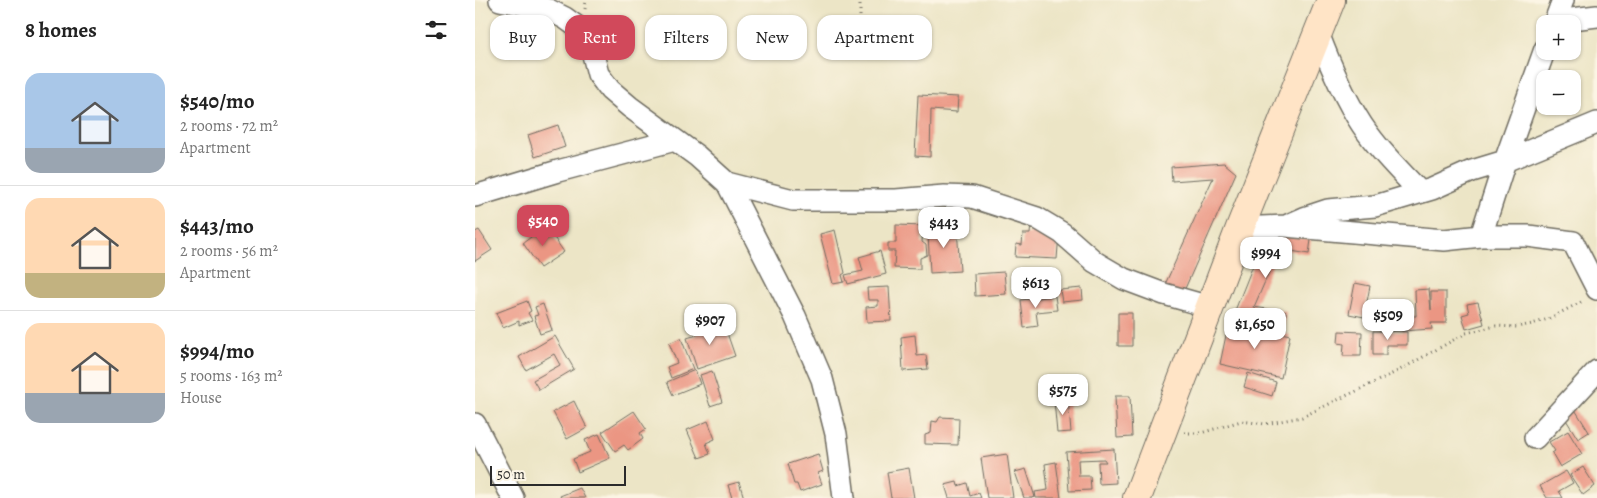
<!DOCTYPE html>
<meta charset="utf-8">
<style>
:root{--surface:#fff;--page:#f6f6f6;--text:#222;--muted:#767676;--line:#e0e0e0;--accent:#d1495b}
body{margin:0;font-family:Alegreya,serif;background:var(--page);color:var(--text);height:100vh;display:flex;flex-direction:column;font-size:19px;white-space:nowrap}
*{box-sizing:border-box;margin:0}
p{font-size:16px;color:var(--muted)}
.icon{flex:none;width:28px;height:28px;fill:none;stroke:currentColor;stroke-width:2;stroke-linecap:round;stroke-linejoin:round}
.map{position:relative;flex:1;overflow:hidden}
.sheet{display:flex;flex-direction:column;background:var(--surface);width:475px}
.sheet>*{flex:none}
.top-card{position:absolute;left:15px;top:15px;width:475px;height:45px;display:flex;gap:10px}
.buttons{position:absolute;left:1061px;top:15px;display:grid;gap:10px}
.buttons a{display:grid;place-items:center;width:45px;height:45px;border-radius:10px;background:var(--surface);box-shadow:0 1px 4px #0004;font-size:25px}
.scale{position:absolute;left:15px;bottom:12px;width:136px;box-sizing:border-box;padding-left:5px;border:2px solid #2b2b2b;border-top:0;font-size:14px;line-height:18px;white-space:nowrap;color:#2b2b2b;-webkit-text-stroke:4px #fcf5e5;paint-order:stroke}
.price{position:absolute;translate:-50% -42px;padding:0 11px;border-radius:10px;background:#fff;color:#222;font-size:16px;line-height:32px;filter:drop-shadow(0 1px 2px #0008)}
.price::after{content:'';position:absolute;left:50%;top:30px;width:15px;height:11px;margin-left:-8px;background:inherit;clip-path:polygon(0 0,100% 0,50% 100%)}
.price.active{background:var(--accent);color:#fff}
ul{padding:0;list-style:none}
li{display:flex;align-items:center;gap:15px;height:125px;padding:0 25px}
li+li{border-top:1px solid var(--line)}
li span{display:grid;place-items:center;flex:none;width:140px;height:100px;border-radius:15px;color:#555}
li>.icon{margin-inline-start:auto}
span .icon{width:60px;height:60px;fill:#fffc;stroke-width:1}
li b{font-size:21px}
h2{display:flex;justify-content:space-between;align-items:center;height:60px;padding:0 25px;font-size:21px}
.tag{padding:0 18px;border-radius:15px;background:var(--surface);box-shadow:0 1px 4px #0004;font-size:18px;line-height:45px}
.tag.active{background:var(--accent);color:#fff}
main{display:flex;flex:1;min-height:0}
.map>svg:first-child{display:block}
</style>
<main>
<section class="sheet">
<h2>8 homes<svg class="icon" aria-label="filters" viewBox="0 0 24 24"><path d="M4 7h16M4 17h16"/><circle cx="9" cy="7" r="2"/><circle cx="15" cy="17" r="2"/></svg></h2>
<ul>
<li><span style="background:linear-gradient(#a9c7e8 75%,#9aa5b1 0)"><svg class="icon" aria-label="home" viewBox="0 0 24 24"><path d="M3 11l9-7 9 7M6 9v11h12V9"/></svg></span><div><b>$540/mo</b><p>2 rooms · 72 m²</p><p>Apartment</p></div></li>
<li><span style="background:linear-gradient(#ffd9b3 75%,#c2b280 0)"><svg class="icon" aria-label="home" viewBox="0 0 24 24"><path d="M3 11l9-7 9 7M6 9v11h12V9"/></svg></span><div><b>$443/mo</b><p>2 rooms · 56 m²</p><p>Apartment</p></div></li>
<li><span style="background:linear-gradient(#ffd9b3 70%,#9aa5b1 0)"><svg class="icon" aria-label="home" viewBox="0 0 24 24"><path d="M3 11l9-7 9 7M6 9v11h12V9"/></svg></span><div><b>$994/mo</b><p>5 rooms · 163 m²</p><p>House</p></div></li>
</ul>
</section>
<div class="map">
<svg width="1122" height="498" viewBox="0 0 1122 498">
<rect width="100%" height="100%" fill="#fcf5e5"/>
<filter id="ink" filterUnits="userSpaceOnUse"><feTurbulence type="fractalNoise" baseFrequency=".02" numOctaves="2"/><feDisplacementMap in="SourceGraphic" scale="10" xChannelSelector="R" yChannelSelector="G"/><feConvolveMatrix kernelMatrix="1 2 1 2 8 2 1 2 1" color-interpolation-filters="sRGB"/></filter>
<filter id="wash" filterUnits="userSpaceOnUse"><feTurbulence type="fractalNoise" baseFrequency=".0096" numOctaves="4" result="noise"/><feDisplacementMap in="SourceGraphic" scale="20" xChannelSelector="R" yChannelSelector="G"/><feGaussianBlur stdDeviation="1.12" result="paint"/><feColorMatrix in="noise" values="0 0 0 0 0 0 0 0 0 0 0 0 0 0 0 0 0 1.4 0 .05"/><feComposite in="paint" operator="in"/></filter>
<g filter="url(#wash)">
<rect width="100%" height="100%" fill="#ece5c6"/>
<g id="blocks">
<path fill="#eb9683" d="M443 95 483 97 482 112 456 110 455 157 440 156Z
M83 125 90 147 60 157 53 135Z
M749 163 761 173 701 309 683 300 738 178 697 181 696 167Z
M585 221 582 259 540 257 541 244 547 245 548 234H555L556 224Z
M472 223V229L482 228 485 271 455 273 453 233H459L458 224Z
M421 225 448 226 447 242 451 245 452 255 445 258V269L419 268 420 251H413V243H421Z
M71 226 89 252 65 268 48 243Z
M4 230 17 250 0 261V232Z
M360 230 370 273 367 275 369 282 358 284 345 234Z
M791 233 836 240 834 254 804 249 779 307 811 312 809 326 757 318Z
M405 251 411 274 373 284 370 275 388 271 384 257Z
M529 272 531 294 500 296 499 274Z
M880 283 895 286 889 317 874 314Z
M414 287 416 321 392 322 391 307 403 306V300H393L392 288Z
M607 288 608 300 587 302 585 290Z
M954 289 956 310V292H971V323H956L957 329 927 331 926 316H941L940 290Z
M580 296 582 310 561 312 563 326 549 328 546 300Z
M52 301 56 311 53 313 57 320 44 325V321L28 328 21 313Z
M1003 302 1009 324 991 329 987 315 994 313 992 304Z
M68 304 77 330 65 334 59 316 63 315 60 307Z
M643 313H657V346H643Z
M754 321 815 335 806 378 745 364Z
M241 322 245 332 251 330 260 356 222 369 212 338 222 335 225 328Z
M864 331 887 332 886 356H868L869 344 863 343Z
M898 331 932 332V345H911V355H898Z
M440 335 442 356 451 355 453 369 428 371 426 337Z
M80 336 99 369 64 390 58 380 85 365 79 354 51 370 44 357Z
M206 338 218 369 196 378 192 367 202 363 194 343Z
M220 370 225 384 198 395 192 382Z
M237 371 247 402 235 406 225 375Z
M773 373 801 382 797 396 769 387Z
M640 396H655L657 437 642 438Z
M593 399 596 432 582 433 579 401Z
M99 401 112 428 92 439 78 412Z
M1099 408 1114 432 1103 439 1088 415Z
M159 411 171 429 165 433 168 439 153 450 149 445 140 451 127 432Z
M465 417 484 418 483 445 450 444V435L456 433 457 421 462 422Z
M233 421 240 439 231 443 235 454 224 458 212 430Z
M1093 431 1107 454 1085 467 1077 453 1080 451 1074 442Z
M124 434 135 458 103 472 98 459 115 452 110 440Z
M639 449 641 483 624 484 623 462H631L629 459 603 460 604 476H615L616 490 594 491 591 452Z
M343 454 348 471 343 473 347 484 325 492 322 484H319L313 464Z
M532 454 538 498H512L506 458Z
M581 462 586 498H561L560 492 573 490 570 464Z
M1108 467 1120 486 1108 495 1095 475Z
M434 468 439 498H416L412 472Z
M551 469 560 497 556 498H549L540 472Z
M1091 471 1098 483 1084 491 1088 498H1072L1065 486Z
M264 482 269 498H257L253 485Z
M482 482 483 486 492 483 495 496 504 493 506 498H474L470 485Z
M105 488 110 498H86L85 496Z"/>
</g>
</g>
<g filter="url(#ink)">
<use href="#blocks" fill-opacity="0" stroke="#6f6c61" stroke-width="1"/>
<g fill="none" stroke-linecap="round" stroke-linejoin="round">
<defs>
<path id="street" d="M25 0 74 10 90 18 108 31 116 47 123 74 135 90 155 107 222 156 252 183 318 200H421L469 196 497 197 562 218 587 233 620 262 649 279 689 294 735 307
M1080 21 1122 16
M1079 24 1088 0
M843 33C855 65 868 96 887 125 903 149 925 171 945 192
M252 183 320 316 347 379 361 434 369 498
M0 196 83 171 200 140
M813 225 829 218 853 210 900 206 957 189 997 171 1030 161 1122 123
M765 228 810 226 969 240 1006 236H1053L1098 242 1122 289
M1006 236 1030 161 1070 49
M0 424 38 498
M1060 438 1122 371"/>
<path id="secondary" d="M662 498 765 228 856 0"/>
</defs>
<use href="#street" stroke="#6f6c61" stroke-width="24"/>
<use href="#secondary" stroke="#6f6c61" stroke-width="30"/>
<path stroke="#6f6c61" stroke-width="3" stroke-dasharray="1 4" stroke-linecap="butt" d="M385 0V31
M110 9 111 0
M709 433H726L766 421 790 424 827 417 923 371 991 333 1021 326 1042 327 1057 324 1073 319 1108 301"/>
<use href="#street" stroke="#fff" stroke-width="21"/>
<use href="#secondary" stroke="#ffe4c6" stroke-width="28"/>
</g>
</g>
</svg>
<div class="buttons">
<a>+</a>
<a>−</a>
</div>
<div class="scale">50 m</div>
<b class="price active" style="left:68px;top:247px">$540</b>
<b class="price" style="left:469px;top:249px">$443</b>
<b class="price" style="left:791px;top:279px">$994</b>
<b class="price" style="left:561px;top:309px">$613</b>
<b class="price" style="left:913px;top:341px">$509</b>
<b class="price" style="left:235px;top:346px">$907</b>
<b class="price" style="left:780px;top:350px">$1,650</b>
<b class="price" style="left:588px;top:416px">$575</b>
<div class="top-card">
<a class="tag">Buy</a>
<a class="tag active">Rent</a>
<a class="tag">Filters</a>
<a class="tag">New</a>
<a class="tag">Apartment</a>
</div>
</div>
</main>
